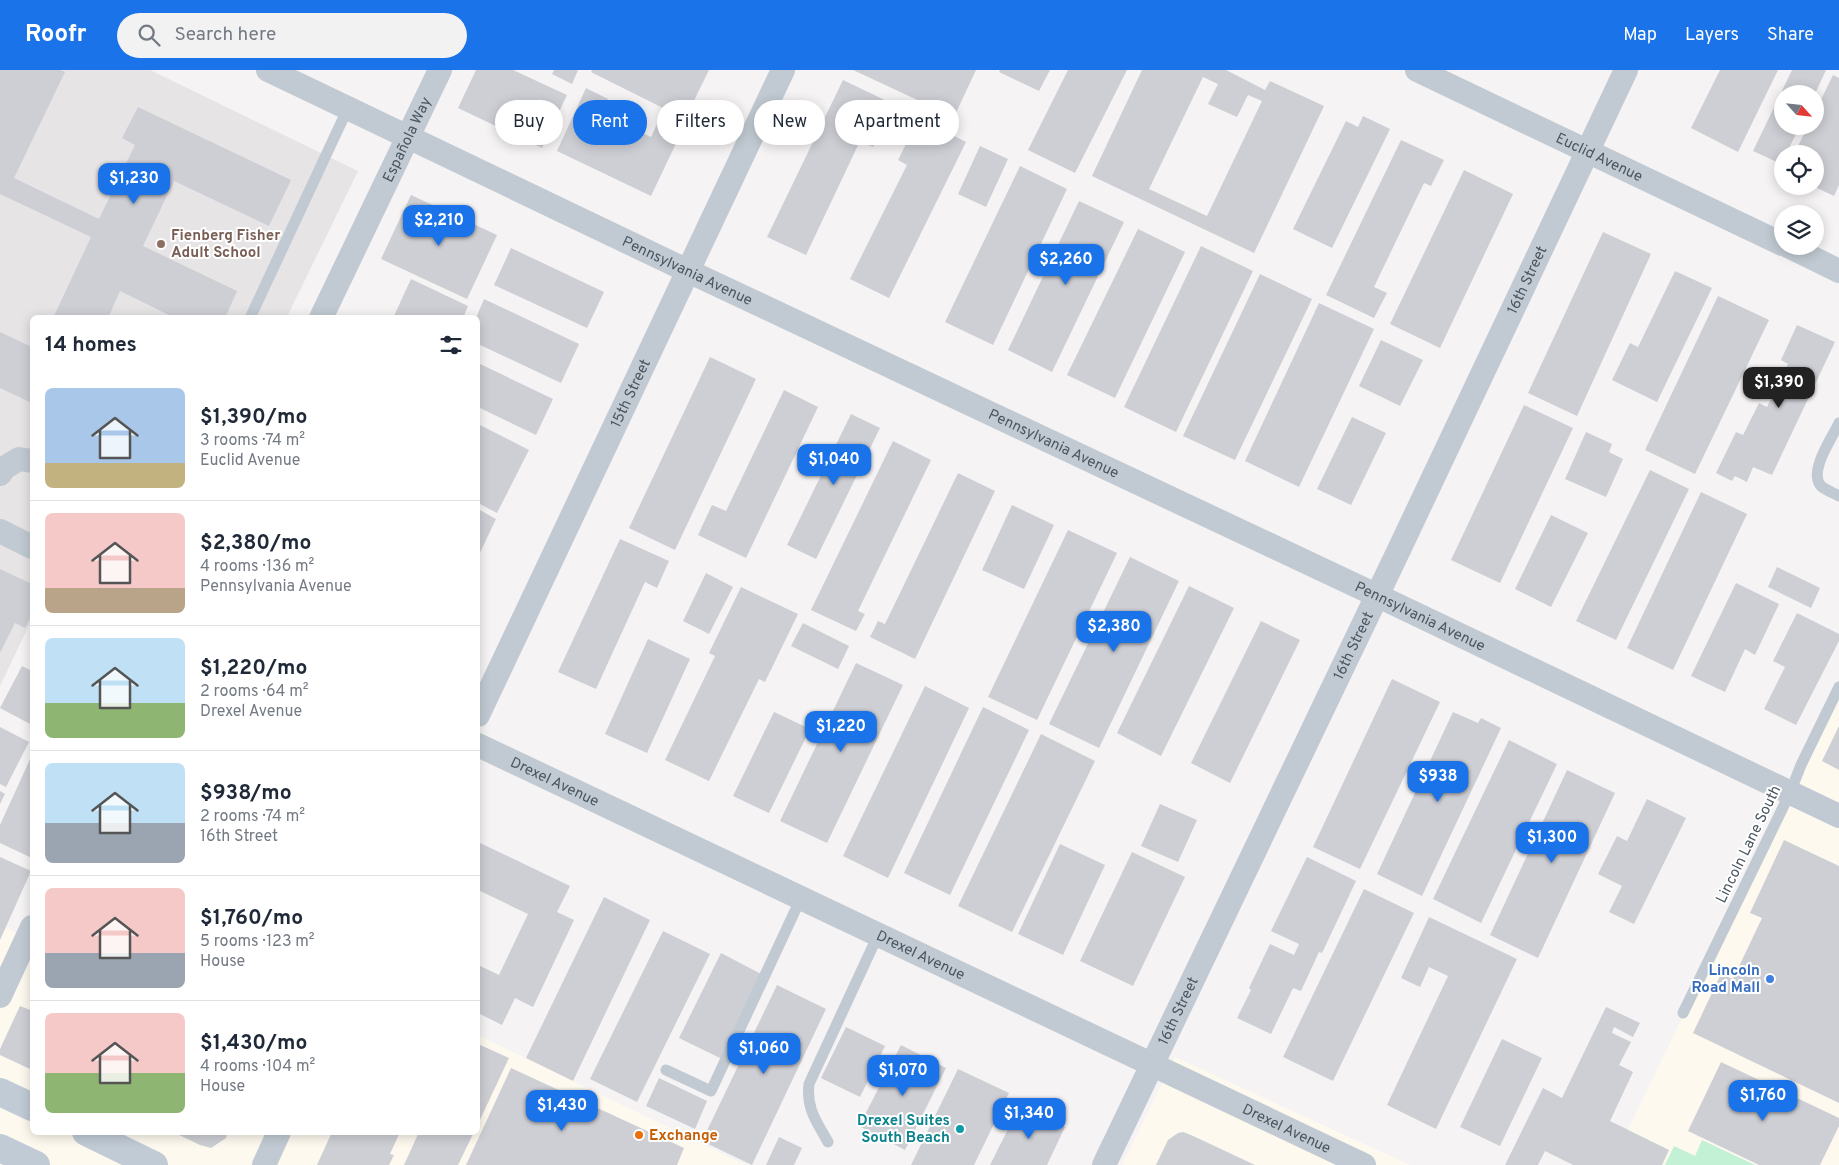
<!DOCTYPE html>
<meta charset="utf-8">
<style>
:root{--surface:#fff;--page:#f2f2f3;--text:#1f2937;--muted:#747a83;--line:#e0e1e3;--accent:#1a73e8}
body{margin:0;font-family:Overpass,sans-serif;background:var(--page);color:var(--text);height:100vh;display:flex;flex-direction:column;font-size:19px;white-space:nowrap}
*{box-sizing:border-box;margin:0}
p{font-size:16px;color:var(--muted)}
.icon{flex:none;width:28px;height:28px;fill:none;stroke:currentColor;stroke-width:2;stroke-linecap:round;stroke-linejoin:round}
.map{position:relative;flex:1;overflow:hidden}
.details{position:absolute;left:30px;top:245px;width:450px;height:820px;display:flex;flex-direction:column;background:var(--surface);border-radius:8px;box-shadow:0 2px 12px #0003}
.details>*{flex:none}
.guide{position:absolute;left:495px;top:30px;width:475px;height:45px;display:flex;gap:10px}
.needle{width:32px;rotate:117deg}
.controls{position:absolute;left:1774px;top:15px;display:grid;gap:10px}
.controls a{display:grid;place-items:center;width:50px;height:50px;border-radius:50%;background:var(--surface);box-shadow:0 2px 12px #0003;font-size:25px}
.price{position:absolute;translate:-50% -42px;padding:0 11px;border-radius:10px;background:var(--accent);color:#fff;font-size:16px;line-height:32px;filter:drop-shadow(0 1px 2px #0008)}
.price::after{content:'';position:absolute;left:50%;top:30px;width:15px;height:11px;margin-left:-8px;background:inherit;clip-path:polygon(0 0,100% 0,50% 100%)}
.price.selected{background:#222;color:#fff}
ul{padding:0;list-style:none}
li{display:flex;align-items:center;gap:15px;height:125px;padding:0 15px}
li+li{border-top:1px solid var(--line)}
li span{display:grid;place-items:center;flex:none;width:140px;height:100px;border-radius:8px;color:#555}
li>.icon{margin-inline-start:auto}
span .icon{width:60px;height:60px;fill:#fffc;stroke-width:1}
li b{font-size:21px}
h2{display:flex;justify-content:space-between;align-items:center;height:60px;padding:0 15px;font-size:21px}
.tag{padding:0 18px;border-radius:22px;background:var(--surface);box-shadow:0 2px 12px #0003;font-size:18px;line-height:45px}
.tag.selected{background:var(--accent);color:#fff}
header{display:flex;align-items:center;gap:30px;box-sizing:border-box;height:70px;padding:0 25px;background:var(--accent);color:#fff}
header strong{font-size:24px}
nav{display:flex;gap:28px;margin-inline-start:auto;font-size:18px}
.search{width:350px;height:45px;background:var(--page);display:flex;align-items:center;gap:12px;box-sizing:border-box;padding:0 18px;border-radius:28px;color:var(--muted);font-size:19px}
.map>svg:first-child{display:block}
</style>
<header>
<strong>Roofr</strong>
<div class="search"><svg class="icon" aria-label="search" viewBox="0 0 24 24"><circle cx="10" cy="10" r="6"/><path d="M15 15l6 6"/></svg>Search here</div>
<nav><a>Map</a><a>Layers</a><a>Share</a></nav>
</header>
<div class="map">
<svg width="1839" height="1095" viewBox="0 0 1839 1095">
<rect width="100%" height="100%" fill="#f5f3f3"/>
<path fill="#fdf9ef" d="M1839 623V1095H1611L1790 723Z
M0 855 32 870V1062H478V965L746 1095H0Z
M1175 987 1410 1095H1122Z"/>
<path fill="#e6e4e5" d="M0 0H150L358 101 287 247 32 248V549L0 616Z"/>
<path fill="#c3f1d5" d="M1702 1070 1755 1095H1665L1674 1076 1695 1086Z"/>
<path fill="#cdcfd5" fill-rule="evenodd" d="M0 0H61L65 2 14 108 99 149 135 75 122 68 138 37 291 110 269 156 174 111 143 176 237 221 225 248H175L120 221 108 248H53L91 167 0 124Z
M476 0H513L567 25 542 78 458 38Z
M554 0H578L572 14 552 4Z
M592 0H709L685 49 591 2Z
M853 0H976L954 47Z
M1000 0H1050L1039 21 999 2Z
M1068 0H1127L1075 103 1028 80Z
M1142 0H1226L1265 20 1270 11 1324 36 1254 183 1092 106ZM1203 7 1218 14 1208 34 1237 47 1248 25 1262 31 1207 146 1149 119Z
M1720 0H1778L1738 82 1691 58Z
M1792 0H1826L1815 24H1782V56H1800L1786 84H1782L1781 94 1753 81Z
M1833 5 1839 8V115L1834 126 1815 117V84H1794L1808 56H1815V42Z
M843 10 893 34 873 77 860 71 806 185 767 167Z
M586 18 608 29 601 43 651 67 657 54 680 65 651 126 557 81Z
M1363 46 1390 59 1332 178 1293 159 1346 51 1358 57Z
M919 48 966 72 889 228 850 209 907 95 898 90Z
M1401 70 1444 90 1431 116 1424 113 1374 217 1387 223 1374 248 1326 225Z
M980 76 1008 89 986 137 958 124Z
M1020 96 1067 119 993 275 945 252Z
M1464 100 1513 124 1440 278 1390 254Z
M411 125 497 165 467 229 381 189Z
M1079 131 1124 152 1052 302 1008 280Z
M1138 159 1185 182 1115 328 1067 305Z
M1603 162 1651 184 1577 346 1528 323Z
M1201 176 1253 201 1176 362 1124 337Z
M511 178 604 222 587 258 494 215Z
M1675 201 1712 218 1657 332 1612 310 1630 273 1638 277Z
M1260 204 1312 229 1235 390 1183 366Z
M411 209 468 236 463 248H393Z
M1718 226 1769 250 1695 404 1645 380Z
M484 229 579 274 561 313 478 274V248H476Z
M1319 233 1374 259 1299 417 1245 391Z
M1797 255 1835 272 1772 405 1753 397 1747 412 1735 406 1732 411 1716 403 1736 362 1743 365 1759 333 1767 337 1788 294 1781 290Z
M0 262 32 277V333L0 318Z
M1381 270 1423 290 1400 336 1359 316Z
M710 287 756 309 675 480 629 458Z
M478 293 553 329 536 365 478 337Z
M784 320 818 337 746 488 698 465 712 435 726 441Z
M1524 335 1573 358 1500 513 1451 490Z
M851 344 880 358 816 489 787 475Z
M1352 347 1386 363 1351 435 1317 419Z
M478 354 529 380 497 443 478 433Z
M1586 362 1612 374 1609 382 1623 389 1606 427 1565 409Z
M893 371 931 390 858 541 865 544 856 561 811 540Z
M1650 400 1689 419 1616 570 1576 551Z
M958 403 995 421 915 589 870 567 878 551 885 554Z
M1701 422 1747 444 1673 600 1627 578Z
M1012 435 1054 455 1024 519 982 500Z
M478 439 496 449 478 487Z
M1551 445 1588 463 1551 537 1515 519Z
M1068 460 1117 483 1037 650 988 627Z
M620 469 669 491 657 518 645 512 596 619 558 602Z
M1130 487 1179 511 1099 678 1049 654Z
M1777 497 1820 518 1811 538 1768 517Z
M0 499 32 514V544L25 558 15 553 0 583Z
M706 503 733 517 709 564 683 551Z
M1736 513 1779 534 1755 585 1745 579 1725 622 1691 606Z
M1189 516 1234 538 1161 686 1117 663Z
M741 517 798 544 765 612 759 609 709 711 665 690 715 586 709 583Z
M1797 543 1839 564V571L1796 655 1764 639 1785 597 1773 591Z
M1261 551 1300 570 1230 713 1191 693Z
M803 553 849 576 838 599 791 576Z
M648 569 690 589 647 683 605 664Z
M856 593 903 615 827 773 780 751Z
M22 596 32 601V655L0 638Z
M1392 609 1440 632 1360 799 1313 777Z
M925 616 969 638 888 808 843 786Z
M983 637 1029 660 950 825 904 803Z
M774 642 810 659 769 743 733 726Z
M1453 642 1478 653 1481 648 1501 658 1422 826 1377 804Z
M1839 656V700L1822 691Z
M0 657 29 672 6 717 0 714Z
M1041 664 1095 691 1012 862 958 836Z
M1509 670 1557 694 1481 853 1433 829Z
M32 685V788L0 773V755Z
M1567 700 1615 723 1538 888 1490 865Z
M0 721 5 724 0 734Z
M1647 729 1686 748 1634 854 1609 842 1622 816 1598 804 1617 766 1627 771Z
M1160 734 1197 750 1178 792 1141 776Z
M1784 770 1839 796V1033L1693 963 1721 904 1733 909 1762 848 1750 843Z
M478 772 570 816 557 842 574 850 533 937 515 928 502 955 478 943V895L499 905 528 844 478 820Z
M1060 774 1105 795 1063 885 1018 864Z
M1132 782 1185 807 1133 916 1080 891Z
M0 787 31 801 0 870Z
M1307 787 1356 811 1322 883 1319 882 1301 921 1293 918 1271 964 1237 948 1251 920 1249 918 1270 874 1294 885 1299 874 1271 861Z
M1364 819 1414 843 1333 1011 1283 987Z
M604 827 650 850 573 1011 526 988Z
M1429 847 1517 889 1436 1059 1387 1035 1448 906 1429 897 1420 917 1401 908Z
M663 861 710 884 637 1032 590 1009Z
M721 883 763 905 722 989 679 968Z
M777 915 826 939 752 1095 702 1071Z
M32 934V1000L0 985V979L20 936 30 940Z
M1606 937 1640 953 1633 967 1614 957 1612 963 1631 972 1619 995 1633 1002 1610 1051 1669 1080 1662 1095H1573L1545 1081 1538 1095H1505L1543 1018 1562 1028Z
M846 957 885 976 860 1027 821 1008Z
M1502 969 1542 988 1500 1076 1460 1057Z
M478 974 509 988 478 1054Z
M901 975 946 998 905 1080 859 1056Z
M1721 992 1839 1048V1056L1820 1095H1759L1688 1061Z
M511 998 684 1078 677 1095H466Z
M958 999 1009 1023 974 1095H911Z
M659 1008 707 1031 695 1059 646 1036Z
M1020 1035 1065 1057 1047 1095H990Z
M173 1062H228L226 1068 211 1078 200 1075Z
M332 1062H400L390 1084 394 1085 389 1095H317Z
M419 1062H474L458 1095H404Z
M1183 1062 1191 1065 1255 1095H1156L1168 1070 1178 1063Z
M779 1067 802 1078 794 1095H766Z"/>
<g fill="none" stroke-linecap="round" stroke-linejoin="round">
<path stroke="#c1cad2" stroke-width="11" d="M250 248 348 38
M1839 353C1832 368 1808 402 1821 416 1825 420 1834 423 1839 426
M1683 943 1790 723 1801 695 1839 617
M666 1000 711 1021 801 828
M828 1072C817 1052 806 1039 809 1014L878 865"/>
<g stroke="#c1cad2" stroke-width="24">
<path id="s1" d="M268 0 688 201 1376 525 1839 746"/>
<path id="s2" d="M1417 0 1782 174"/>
<path d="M1788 176 1839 201"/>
<path id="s3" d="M321 248 440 0"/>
<path d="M0 404 4 398 19 389 32 391"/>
<path d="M0 461 32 477"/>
<path id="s4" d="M478 645 783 0"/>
<path id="s5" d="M478 675 1364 1095"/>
<path d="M0 926 32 857"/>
<path d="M264 1095 279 1062"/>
<path id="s6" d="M1104 1095 1397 484 1626 0"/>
</g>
<path stroke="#c1cbd6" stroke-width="28" d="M0 1022 32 1037
M86 1062 154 1095
M0 1078 36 1095"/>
</g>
<circle fill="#8d6e63" stroke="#fff" stroke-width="2" cx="161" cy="174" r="5"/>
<circle fill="#3f7fe0" stroke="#fff" stroke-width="2" cx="1770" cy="909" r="5"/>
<circle fill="#0f9aa8" stroke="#fff" stroke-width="2" cx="960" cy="1059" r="5"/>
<circle fill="#e8710a" stroke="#fff" stroke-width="2" cx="639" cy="1065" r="5"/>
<g text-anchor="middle" stroke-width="4" stroke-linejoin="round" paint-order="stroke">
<g font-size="15" fill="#4a5661" stroke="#fff">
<text dy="5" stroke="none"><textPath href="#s3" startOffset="198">Española Way</textPath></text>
<text dy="5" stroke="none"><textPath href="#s2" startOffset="202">Euclid Avenue</textPath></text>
<text dy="5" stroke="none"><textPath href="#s1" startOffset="465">Pennsylvania Avenue</textPath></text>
<text dy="5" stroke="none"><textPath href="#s6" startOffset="981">16th Street</textPath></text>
<text dy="5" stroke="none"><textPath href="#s4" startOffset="356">15th Street</textPath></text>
<text dy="5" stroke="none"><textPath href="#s1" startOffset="870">Pennsylvania Avenue</textPath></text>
<text dy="5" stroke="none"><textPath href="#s1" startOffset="1275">Pennsylvania Avenue</textPath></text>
<text dy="5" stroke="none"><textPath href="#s6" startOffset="576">16th Street</textPath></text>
<text dy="5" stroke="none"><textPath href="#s5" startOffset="85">Drexel Avenue</textPath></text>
<text transform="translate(1748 774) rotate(-64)" y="5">Lincoln Lane South</text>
<text dy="5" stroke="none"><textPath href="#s5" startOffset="490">Drexel Avenue</textPath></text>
<text dy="5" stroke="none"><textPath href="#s6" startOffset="171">16th Street</textPath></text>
<text dy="5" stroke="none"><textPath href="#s5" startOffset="895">Drexel Avenue</textPath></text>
</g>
<g font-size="15" font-weight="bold" fill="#785e54" stroke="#fff" text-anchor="start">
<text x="171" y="170">Fienberg Fisher<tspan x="171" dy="17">Adult School</tspan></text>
</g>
<g font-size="15" font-weight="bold" fill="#366cbe" stroke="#fff" text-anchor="end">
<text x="1760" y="905">Lincoln<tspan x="1760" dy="17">Road Mall</tspan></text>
</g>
<g font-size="15" font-weight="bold" fill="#0d838f" stroke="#fff" text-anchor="end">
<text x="950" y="1055">Drexel Suites<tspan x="950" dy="17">South Beach</tspan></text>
</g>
<g font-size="15" font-weight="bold" fill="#c56008" stroke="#fff" text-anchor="start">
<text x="649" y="1070">Exchange</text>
</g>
</g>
</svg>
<div class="controls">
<a><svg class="needle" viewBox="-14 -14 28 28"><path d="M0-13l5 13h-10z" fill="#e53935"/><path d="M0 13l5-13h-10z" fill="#747a83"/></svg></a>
<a><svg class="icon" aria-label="locate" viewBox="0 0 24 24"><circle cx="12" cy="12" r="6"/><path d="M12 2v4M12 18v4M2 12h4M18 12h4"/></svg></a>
<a><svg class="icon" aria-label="layers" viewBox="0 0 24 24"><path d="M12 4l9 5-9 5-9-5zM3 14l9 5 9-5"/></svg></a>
</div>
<b class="price" style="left:134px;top:135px">$1,230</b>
<b class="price" style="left:439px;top:177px">$2,210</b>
<b class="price" style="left:1066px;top:216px">$2,260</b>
<b class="price selected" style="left:1779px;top:339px">$1,390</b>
<b class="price" style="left:834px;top:416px">$1,040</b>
<b class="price" style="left:1114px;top:583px">$2,380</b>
<b class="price" style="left:841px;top:683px">$1,220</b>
<b class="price" style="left:1438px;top:733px">$938</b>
<b class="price" style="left:1552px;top:794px">$1,300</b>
<b class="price" style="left:764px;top:1005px">$1,060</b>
<b class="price" style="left:903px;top:1027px">$1,070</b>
<b class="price" style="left:1763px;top:1052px">$1,760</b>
<b class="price" style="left:562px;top:1062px">$1,430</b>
<b class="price" style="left:1029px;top:1070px">$1,340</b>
<div class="guide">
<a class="tag">Buy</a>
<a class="tag selected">Rent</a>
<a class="tag">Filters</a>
<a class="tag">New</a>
<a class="tag">Apartment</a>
</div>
<section class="details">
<h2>14 homes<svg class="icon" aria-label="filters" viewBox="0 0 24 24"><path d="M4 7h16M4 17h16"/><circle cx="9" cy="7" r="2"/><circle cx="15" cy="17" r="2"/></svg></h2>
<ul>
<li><span style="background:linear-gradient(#a9c7e8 75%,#c2b280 0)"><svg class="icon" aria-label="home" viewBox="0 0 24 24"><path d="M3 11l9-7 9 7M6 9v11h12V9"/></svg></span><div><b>$1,390/mo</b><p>3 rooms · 74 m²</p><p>Euclid Avenue</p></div></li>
<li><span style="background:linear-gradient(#f6c9c9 75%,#b9a48a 0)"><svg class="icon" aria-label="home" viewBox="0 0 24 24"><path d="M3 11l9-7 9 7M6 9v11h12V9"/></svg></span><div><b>$2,380/mo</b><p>4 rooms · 136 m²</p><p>Pennsylvania Avenue</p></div></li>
<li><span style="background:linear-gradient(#bfe0f5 65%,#8fb573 0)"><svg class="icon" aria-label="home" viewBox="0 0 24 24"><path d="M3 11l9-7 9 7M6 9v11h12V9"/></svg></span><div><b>$1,220/mo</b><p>2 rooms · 64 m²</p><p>Drexel Avenue</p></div></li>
<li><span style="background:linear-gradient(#bfe0f5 60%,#9aa5b1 0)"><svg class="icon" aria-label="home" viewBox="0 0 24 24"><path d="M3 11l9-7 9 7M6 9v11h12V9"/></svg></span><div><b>$938/mo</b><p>2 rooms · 74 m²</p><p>16th Street</p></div></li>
<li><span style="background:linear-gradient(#f6c9c9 65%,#9aa5b1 0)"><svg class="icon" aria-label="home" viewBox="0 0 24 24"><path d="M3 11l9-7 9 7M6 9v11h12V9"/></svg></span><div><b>$1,760/mo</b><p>5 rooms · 123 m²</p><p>House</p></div></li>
<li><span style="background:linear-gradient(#f6c9c9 60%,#8fb573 0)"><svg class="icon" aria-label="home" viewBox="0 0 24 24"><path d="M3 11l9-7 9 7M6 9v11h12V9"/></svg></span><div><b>$1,430/mo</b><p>4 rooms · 104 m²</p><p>House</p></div></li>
</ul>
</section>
</div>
